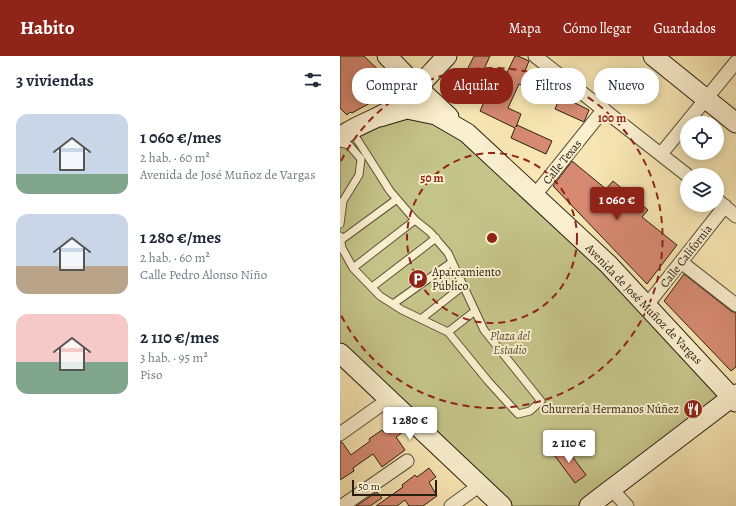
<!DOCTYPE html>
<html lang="es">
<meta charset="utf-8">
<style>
:root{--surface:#fff;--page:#f6f6f7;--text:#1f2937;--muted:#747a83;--accent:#8f2418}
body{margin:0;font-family:Alegreya,serif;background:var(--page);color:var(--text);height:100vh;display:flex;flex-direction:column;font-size:15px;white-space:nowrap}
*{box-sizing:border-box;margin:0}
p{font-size:13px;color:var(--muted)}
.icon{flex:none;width:22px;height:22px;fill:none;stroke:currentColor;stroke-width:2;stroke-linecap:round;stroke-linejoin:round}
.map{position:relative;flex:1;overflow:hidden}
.sheet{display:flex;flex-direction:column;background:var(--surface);width:340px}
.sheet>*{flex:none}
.banner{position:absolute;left:12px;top:12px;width:324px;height:36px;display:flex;gap:8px}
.fabs{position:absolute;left:340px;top:60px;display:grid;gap:8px}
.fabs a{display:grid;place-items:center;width:44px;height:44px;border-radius:50%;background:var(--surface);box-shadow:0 2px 10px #0003;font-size:20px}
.scale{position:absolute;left:12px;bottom:10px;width:85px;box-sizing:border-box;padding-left:4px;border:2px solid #2a2012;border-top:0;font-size:11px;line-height:14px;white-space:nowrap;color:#2a2012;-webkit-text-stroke:3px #faefce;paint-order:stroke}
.price{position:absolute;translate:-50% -34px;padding:0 9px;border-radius:4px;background:#fff;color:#222;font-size:13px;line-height:26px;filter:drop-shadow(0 1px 2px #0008)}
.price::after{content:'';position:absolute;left:50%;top:24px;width:12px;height:9px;margin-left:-6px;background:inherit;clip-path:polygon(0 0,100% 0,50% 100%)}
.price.current{background:var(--accent);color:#fff}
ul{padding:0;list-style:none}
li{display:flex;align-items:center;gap:12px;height:100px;padding:0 16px}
li span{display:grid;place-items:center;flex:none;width:112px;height:80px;border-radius:12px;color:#555}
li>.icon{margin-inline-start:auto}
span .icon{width:48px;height:48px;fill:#fffc;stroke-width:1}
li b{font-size:17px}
h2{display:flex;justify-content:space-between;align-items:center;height:48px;padding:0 16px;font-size:17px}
.pill{padding:0 14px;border-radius:16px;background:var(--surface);box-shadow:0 2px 10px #0003;font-size:14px;line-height:36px}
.pill.current{background:var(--accent);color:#fff}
header{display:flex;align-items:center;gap:24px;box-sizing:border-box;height:56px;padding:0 20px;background:var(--accent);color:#fff}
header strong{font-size:19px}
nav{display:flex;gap:22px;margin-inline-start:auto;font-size:14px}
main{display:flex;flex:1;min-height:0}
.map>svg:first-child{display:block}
</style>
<header>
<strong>Habito</strong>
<nav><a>Mapa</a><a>Cómo llegar</a><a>Guardados</a></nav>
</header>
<main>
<section class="sheet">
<h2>3 viviendas<svg class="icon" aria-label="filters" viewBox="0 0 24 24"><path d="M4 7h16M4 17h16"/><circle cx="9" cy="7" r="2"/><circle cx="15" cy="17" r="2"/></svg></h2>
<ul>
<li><span style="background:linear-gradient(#c9d6e8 75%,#7fa58c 0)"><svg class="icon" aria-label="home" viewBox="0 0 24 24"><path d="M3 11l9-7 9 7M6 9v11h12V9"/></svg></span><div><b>1 060 €/mes</b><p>2 hab. · 60 m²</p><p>Avenida de José Muñoz de Vargas</p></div></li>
<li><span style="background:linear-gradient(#c9d6e8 65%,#b9a48a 0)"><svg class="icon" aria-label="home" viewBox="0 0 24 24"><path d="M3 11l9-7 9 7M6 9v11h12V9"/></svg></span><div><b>1 280 €/mes</b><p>2 hab. · 60 m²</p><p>Calle Pedro Alonso Niño</p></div></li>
<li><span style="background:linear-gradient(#f6c9c9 60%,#7fa58c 0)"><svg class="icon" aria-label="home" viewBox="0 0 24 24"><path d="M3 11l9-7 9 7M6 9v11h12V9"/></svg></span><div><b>2 110 €/mes</b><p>3 hab. · 95 m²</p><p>Piso</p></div></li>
</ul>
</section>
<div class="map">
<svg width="396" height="450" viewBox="0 0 396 450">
<rect width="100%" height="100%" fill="#f7e6b3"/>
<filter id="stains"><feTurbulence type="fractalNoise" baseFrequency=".005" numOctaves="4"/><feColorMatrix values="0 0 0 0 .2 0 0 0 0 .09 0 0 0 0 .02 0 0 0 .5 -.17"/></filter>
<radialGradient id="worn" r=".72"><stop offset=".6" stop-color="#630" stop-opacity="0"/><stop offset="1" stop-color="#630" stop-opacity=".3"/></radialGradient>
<path fill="#c4c388" stroke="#77724d" d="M67 53 127 77 391 341 249 450H162L0 297V73Z"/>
<path fill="#d78a72" stroke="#2a2012" d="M0 0H24L56 31 32 46 12 57 10 56 7 59 0 52Z
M134 0H150L138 26 158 35 175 0H178L189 5 185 15 224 34 221 40 249 54 244 66 215 53 218 46 179 28 168 52 181 58 176 71 177 69 212 85 206 98 171 82 175 72 140 55 144 46 109 30 115 16 124 20Z
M232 105 266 133 273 125 308 154 302 161 337 189 307 228 213 130Z
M344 218 391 255 396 257V311L391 315 324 245Z
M56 367 63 376 56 381 65 394 42 411 33 398 13 412 14 415 0 424V386H2L11 399 30 385 29 383 42 374 44 376Z
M221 389 225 393 226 392 246 419 235 427 215 400 217 399 214 395Z
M89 412 96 421 89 426 97 440 83 450H69L65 444 57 450H36L63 431 62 429 75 419 77 421Z
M37 436 42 442 30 450H16Z"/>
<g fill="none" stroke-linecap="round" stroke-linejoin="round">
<defs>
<path id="lane" d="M0 87 9 89 21 103 19 119 3 145 0 168
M0 180 2 192 13 212 40 240 62 254 108 276 148 325 178 358 190 355 201 345 144 274 108 197 90 176 75 164 50 135 15 80 16 74
M1 184 57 143
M13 212 75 164
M32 231 96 182
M53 248 112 206
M81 263 123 230
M108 276 135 255"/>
<path id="street" d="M195 0 347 119
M321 98 396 6
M195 139 264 53
M377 144 396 160
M341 206 396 249
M307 249 385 150
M0 378 49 343
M277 439 287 450
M2 450 67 405
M111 450 140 429"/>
<path id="secondary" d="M47 0 77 31 109 61
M313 0 396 67
M40 61 67 53 96 59 127 77 268 208 396 346
M0 81C17 68 39 63 57 50 75 37 91 16 107 0
M0 297 162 450
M249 450 396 338"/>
</defs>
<use href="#lane" stroke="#5d523a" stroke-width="9"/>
<use href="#street" stroke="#5d523a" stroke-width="15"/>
<use href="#secondary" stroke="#2a2012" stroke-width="21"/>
<use href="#lane" stroke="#faefce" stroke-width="7"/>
<use href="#street" stroke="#faefce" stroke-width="13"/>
<use href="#secondary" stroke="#faefce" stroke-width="19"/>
</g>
<g fill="none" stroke="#8f2418" stroke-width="2" stroke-dasharray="7 5">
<circle cx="152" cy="182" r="85"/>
<path d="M1 105A170 170 0 1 1 1 259"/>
</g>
<defs>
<symbol id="parking-disc" viewBox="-11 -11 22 22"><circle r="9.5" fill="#8f2418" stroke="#faefce"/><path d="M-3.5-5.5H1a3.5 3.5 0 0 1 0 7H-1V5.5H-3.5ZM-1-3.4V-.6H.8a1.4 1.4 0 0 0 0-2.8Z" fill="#fff"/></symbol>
<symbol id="restaurant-disc" viewBox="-11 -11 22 22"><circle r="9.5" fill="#8f2418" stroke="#faefce"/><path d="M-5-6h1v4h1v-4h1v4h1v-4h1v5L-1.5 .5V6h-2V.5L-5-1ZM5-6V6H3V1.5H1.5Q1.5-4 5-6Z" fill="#fff"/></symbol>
</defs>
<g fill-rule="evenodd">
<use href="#parking-disc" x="67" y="212" width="22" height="22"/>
<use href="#restaurant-disc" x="342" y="342" width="22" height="22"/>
</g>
<g text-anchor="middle" stroke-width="4" stroke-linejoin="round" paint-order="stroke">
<g font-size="12" fill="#2a2012" stroke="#faefce">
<text transform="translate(222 106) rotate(-51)" y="4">Calle Texas</text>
<text transform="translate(346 200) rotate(-52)" y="4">Calle California</text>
<text transform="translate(304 248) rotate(46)" y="4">Avenida de José Muñoz de Vargas</text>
</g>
<g font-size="12" fill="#2a2012" stroke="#faefce" text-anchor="start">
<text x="92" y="220">Aparcamiento<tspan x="92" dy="14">Público</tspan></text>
<text x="339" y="357" text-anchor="end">Churrería Hermanos Núñez</text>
</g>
<g font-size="12" font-style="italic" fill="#585135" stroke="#faefce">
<text x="170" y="284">Plaza del<tspan x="170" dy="14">Estadio</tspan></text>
</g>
</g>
<circle cx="152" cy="182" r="6" fill="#8f2418" stroke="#faefce" stroke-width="2"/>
<g font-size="12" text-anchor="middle" font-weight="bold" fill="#8f2418" stroke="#faefce" stroke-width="4" stroke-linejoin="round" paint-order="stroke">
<text x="272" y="66">100 m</text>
<text x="92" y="126">50 m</text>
</g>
<rect width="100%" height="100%" filter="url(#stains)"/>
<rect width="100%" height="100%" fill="url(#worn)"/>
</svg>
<div class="fabs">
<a><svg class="icon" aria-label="locate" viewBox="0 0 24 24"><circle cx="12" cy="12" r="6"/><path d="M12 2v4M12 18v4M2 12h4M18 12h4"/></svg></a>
<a><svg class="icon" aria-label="layers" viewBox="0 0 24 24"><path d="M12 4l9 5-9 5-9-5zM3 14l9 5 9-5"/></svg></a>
</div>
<div class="scale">50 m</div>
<b class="price current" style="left:277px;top:165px">1 060 €</b>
<b class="price" style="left:70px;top:385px">1 280 €</b>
<b class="price" style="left:229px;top:408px">2 110 €</b>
<div class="banner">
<a class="pill">Comprar</a>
<a class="pill current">Alquilar</a>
<a class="pill">Filtros</a>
<a class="pill">Nuevo</a>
</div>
</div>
</main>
